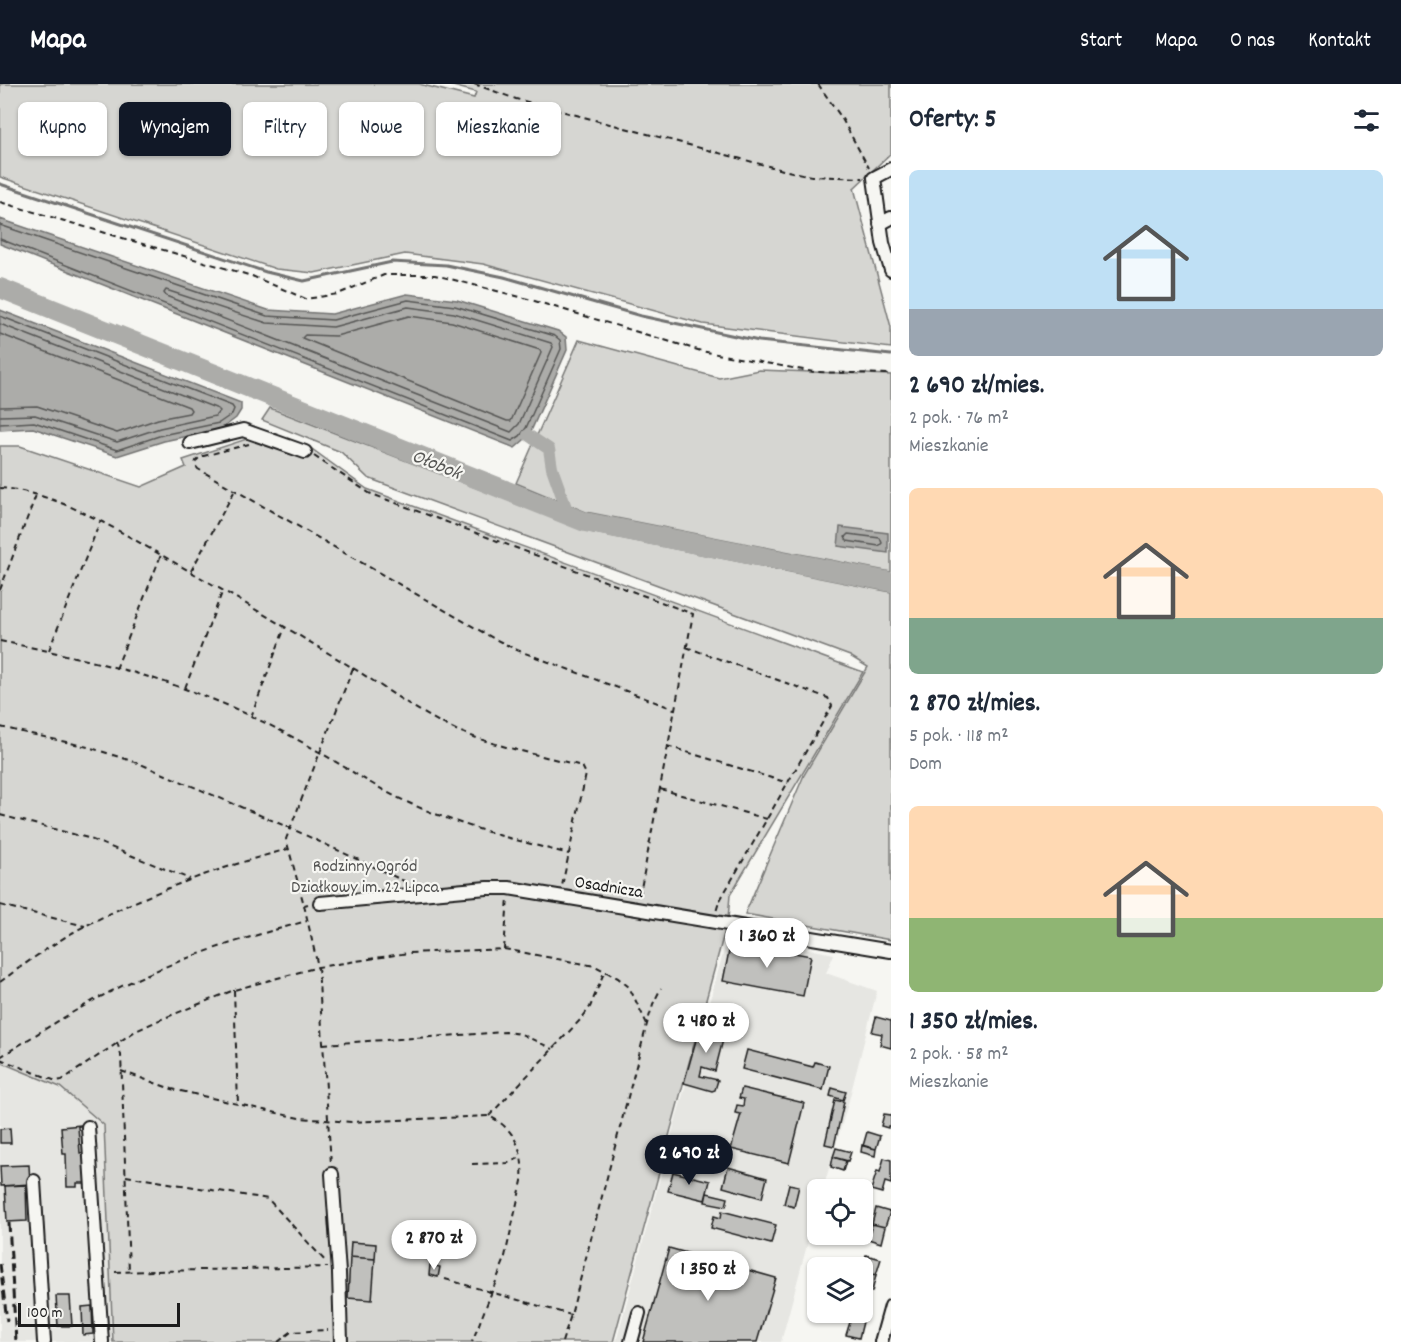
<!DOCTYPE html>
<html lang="pl">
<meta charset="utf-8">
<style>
:root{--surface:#fff;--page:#f6f6f7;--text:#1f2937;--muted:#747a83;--accent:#111827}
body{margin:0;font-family:Dekko,sans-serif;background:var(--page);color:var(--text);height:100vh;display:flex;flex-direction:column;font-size:22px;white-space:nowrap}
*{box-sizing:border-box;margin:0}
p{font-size:20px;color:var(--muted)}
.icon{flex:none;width:33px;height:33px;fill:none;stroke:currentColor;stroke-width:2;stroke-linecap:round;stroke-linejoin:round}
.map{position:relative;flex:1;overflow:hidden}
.drawer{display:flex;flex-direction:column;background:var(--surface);width:510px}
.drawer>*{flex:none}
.banner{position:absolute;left:18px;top:18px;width:570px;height:54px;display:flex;gap:12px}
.fabs{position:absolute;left:807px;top:1095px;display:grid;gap:12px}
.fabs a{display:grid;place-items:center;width:66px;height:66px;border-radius:9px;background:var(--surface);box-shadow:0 2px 4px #0004;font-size:30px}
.scale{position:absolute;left:18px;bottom:15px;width:162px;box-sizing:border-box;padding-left:6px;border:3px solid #1c1c1c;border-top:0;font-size:16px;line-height:21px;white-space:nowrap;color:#1c1c1c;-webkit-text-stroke:4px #f6f6f2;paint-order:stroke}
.price{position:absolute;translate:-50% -51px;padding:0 14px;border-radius:21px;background:#fff;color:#222;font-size:20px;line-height:39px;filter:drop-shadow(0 2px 3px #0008)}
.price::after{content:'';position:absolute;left:50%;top:36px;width:18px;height:14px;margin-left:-9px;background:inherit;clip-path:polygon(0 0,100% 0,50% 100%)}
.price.selected{background:var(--accent);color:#fff}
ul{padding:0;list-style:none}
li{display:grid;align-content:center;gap:12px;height:318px;padding:0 18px}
li span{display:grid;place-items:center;height:186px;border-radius:9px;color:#555}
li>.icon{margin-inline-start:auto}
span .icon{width:108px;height:108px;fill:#fffc;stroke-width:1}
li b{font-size:26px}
h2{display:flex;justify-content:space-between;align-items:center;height:72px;padding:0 18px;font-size:26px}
.tag{padding:0 21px;border-radius:9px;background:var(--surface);box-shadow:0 2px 4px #0004;font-size:21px;line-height:54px}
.tag.selected{background:var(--accent);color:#fff}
header{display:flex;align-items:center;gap:36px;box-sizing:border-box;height:84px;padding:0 30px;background:var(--accent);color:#fff}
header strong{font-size:28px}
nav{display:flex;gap:33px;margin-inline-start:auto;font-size:21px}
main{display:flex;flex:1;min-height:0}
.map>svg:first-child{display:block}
</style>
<header>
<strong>Mapa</strong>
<nav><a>Start</a><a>Mapa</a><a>O nas</a><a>Kontakt</a></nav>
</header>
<main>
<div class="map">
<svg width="891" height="1258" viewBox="0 0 891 1258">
<rect width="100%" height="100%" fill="#f6f6f2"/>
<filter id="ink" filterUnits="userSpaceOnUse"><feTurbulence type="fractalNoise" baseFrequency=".0167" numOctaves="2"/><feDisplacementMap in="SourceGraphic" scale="12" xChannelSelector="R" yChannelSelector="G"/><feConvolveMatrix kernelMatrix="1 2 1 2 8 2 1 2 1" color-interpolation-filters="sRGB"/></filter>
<g filter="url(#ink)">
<path fill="#e6e6e2" d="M729 849 834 870 826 889 877 907 849 1016 823 1105 818 1106 817 1124 781 1258H616L674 1042Z
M0 977 60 1003 104 1041 113 1258H0Z"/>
<path fill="#d6d6d2" stroke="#797977" stroke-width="1.5" d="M0 0H419L474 14 476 8 445 0H891V69L854 104 891 243V264L703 240 483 180 405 170 314 189 276 185 0 93Z
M579 256 719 294 759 286 891 291V488L586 428 516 399Z
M270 324 590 448 891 508V856L745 830 804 691 868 583 850 572 368 394 341 368 262 336Z
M251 343 309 363 367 405 863 588 730 811 728 835 613 1258H113L104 1041 60 1003 0 978V362H20L141 403 186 383 183 376 247 355Z"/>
<path fill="#acaca9" stroke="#727271" stroke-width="1.5" d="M0 135 268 226 332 230 407 210 457 216 558 247 566 253 567 266 531 347 524 356 515 364 0 160Z
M0 226 241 319V326L236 334 221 345 164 357 117 372 33 344 0 346Z
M840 443 888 449V469L838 462Z"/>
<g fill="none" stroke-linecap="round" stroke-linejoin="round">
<path stroke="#565654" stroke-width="1.5" d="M0 141 267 232 333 236 408 216 455 222 555 252 560 256 561 265 526 344 520 352 512 357 0 155
M166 206 267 239 333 243 408 223 454 229 551 259 553 263 519 340 511 348 166 212 164 209Z
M0 232 232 322 234 325 232 330 219 339 162 351 117 366 34 338 0 340
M409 232 452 238 540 266 541 269 511 337H507L302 254 305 251 336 252Z
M0 240 218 325 220 327 215 332 160 344 117 358 35 331 0 332
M0 250 189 323 191 326 189 329 158 335 117 349 37 322 0 323
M848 450 880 454 882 459 879 462 847 457 845 453Z"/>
<path stroke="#727271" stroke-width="3" d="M0 100 266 188 304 197 392 178 446 181 504 193 641 232 759 257 891 271"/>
<path stroke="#acaca9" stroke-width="12" d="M528 351 549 365 552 384 569 432"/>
<path stroke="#acaca9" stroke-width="20" d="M0 204 585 438 891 498"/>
</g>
<path fill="#c0c0bd" stroke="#1c1c1c" stroke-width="1.5" d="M731 857 811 872 803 912 723 897Z
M876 933 891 937V964L880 961 882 950 872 948Z
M704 934 727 940 715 987 702 983 700 992 718 996 715 1006 712 1007 684 999 702 935Z
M747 966 813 983 815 978 829 982 823 1006 742 985Z
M742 1004 804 1019 789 1079 731 1065 741 1030 735 1029 737 1021 743 1022 744 1015 739 1014Z
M832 1004 846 1008 843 1016 830 1012Z
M835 1016 844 1018 834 1062 825 1060Z
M884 1030 891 1031V1042H888V1044L881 1042Z
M81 1041 78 1043 80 1069 89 1068 90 1099H77V1103H67L66 1070H63L61 1043Z
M10 1044 11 1059H0V1045Z
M867 1048 880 1052 876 1065 863 1062Z
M862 1061 876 1065 875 1072 861 1068Z
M836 1064 851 1068 848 1077 833 1073Z
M833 1073 846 1077 843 1087 831 1083Z
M884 1074 891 1076V1100L885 1098 882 1109 871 1106 877 1087 880 1088Z
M29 1081 30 1100 1 1102 0 1082Z
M728 1083 767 1094 762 1114 723 1103Z
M673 1088 710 1097 705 1116 668 1107Z
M789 1100 799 1102 794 1123 784 1120Z
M26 1101 27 1137 7 1138 5 1102Z
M707 1109 728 1114 726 1122 705 1118Z
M876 1124 890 1128 885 1143 872 1140Z
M722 1127 776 1141 771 1160 711 1144 714 1132 721 1134Z
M872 1140 885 1143 881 1159 868 1155Z
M846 1150H860L858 1159 845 1155Z
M351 1158 376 1160 375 1175 350 1173Z
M669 1164 776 1194 757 1258H643Z
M866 1171 881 1175 876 1191 862 1187Z
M350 1173 375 1175 372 1216 348 1214Z
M430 1181 440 1183 438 1193 429 1191Z
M862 1187 876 1191 872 1208 862 1205Z
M56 1212H70L72 1242H58Z
M862 1221 867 1222 863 1238 851 1235 852 1228H862Z
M92 1222 93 1250 83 1251 82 1223Z
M835 1228H849L847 1234 835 1231Z
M851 1235 863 1238 859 1254 846 1251Z"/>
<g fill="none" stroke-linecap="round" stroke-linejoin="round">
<defs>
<path id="minor" d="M891 85 874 94 883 159 891 186
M880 140 891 134
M190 359 243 346 305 368
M320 819 487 804H509L891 867
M88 1043 102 1258
M332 1090 339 1189 341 1258
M34 1097 44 1258
M631 1258 639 1229
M881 1258 891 1222"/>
</defs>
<use href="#minor" stroke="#1c1c1c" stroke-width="16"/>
<path stroke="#1c1c1c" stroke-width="2" stroke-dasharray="6 4.5" stroke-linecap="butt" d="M474 0 516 15 783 86 812 92 863 94
M818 0 841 33 869 84
M0 118 252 192 306 215 338 210 384 191H435L528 215 701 267 814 288 891 290
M249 360 200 373 196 377 195 381 198 385 493 554 517 566 674 625
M314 372 369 409 693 530 639 815
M0 404C57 408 115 445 163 472 227 508 290 546 353 584L286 755 304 821 308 820
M191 487 235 406
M0 506 36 411
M0 557C85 574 174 595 253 633 276 644 299 656 321 669 350 686 378 705 409 719 460 742 515 756 569 770
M686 563 828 614 832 622 719 818 716 828
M49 566 100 438
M353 584C387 605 420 630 456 646 496 663 540 671 582 682L586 690 562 802
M116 585 161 471
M185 604 223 506
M251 633 285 543
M0 643 88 663 138 679 290 744 404 797 406 801
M667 662 788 699
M660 705 767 735
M0 731 88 754 190 795
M0 821 85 842
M304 821 318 883 331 1080
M504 865 508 814
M0 898C23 881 47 864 72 849 139 812 214 785 288 765
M234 906 238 1020
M117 958 121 971 129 1187
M323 960 506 948 521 950 553 965
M0 973C36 951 72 927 110 908 172 876 240 855 307 837
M0 975 56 997 62 996 134 948 157 937 234 906 318 883 408 869 504 865 595 882 618 894 629 903 647 940
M121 987 172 1005 299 1034 351 1038 489 1032C517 1046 524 1068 522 1097L504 1177 472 1258
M489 1032 582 934 590 923 605 886
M472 1080 508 1079 521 1073
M126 1092 268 1115 327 1179
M115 1188 328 1183
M445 1195 571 1231
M278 1258 291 1248 328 1246
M562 1258 571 1231 647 940 653 920 661 904"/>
<use href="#minor" stroke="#f6f6f2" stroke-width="12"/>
<path stroke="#1c1c1c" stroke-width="3" stroke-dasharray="9 4.5" stroke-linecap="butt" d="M9 1139 16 1258
M0 1180 7 1237"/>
</g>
</g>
<g text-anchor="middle" stroke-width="4.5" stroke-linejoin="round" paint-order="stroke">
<g font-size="18" fill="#545453" stroke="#f6f6f2">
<text x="365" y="787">Rodzinny Ogród<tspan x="365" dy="21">Działkowy im. 22 Lipca</tspan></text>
</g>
<g font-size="18" fill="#1c1c1c" stroke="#f6f6f2">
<text transform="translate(609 802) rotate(9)" y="6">Osadnicza</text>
</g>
<g font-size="20" font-style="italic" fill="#565654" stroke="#f6f6f2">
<text transform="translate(437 379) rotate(22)" y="7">Ołobok</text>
</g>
</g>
</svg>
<div class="fabs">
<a><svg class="icon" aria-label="locate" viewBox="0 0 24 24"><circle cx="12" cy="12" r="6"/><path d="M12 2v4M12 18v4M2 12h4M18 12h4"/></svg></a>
<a><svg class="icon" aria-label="layers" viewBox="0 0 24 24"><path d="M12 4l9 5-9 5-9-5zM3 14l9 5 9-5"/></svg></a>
</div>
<div class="scale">100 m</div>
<b class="price" style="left:767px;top:885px">1 360 zł</b>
<b class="price" style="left:706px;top:970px">2 480 zł</b>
<b class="price selected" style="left:689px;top:1102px">2 690 zł</b>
<b class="price" style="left:434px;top:1187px">2 870 zł</b>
<b class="price" style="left:708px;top:1218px">1 350 zł</b>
<div class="banner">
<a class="tag">Kupno</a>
<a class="tag selected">Wynajem</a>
<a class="tag">Filtry</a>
<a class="tag">Nowe</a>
<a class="tag">Mieszkanie</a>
</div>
</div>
<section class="drawer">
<h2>Oferty: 5<svg class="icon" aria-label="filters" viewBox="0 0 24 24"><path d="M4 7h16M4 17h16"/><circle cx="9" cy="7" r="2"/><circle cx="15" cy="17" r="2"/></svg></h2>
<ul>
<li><span style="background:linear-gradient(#bfe0f5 75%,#9aa5b1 0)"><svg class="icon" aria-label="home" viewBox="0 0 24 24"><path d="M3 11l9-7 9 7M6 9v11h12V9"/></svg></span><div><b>2 690 zł/mies.</b><p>2 pok. · 76 m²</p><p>Mieszkanie</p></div></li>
<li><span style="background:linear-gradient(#ffd9b3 70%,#7fa58c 0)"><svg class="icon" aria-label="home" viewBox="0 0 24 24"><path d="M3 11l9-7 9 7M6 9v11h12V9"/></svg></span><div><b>2 870 zł/mies.</b><p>5 pok. · 118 m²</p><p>Dom</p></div></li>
<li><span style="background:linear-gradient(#ffd9b3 60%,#8fb573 0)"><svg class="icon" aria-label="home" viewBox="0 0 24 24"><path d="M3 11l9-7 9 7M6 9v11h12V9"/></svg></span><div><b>1 350 zł/mies.</b><p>2 pok. · 58 m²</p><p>Mieszkanie</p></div></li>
</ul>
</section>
</main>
